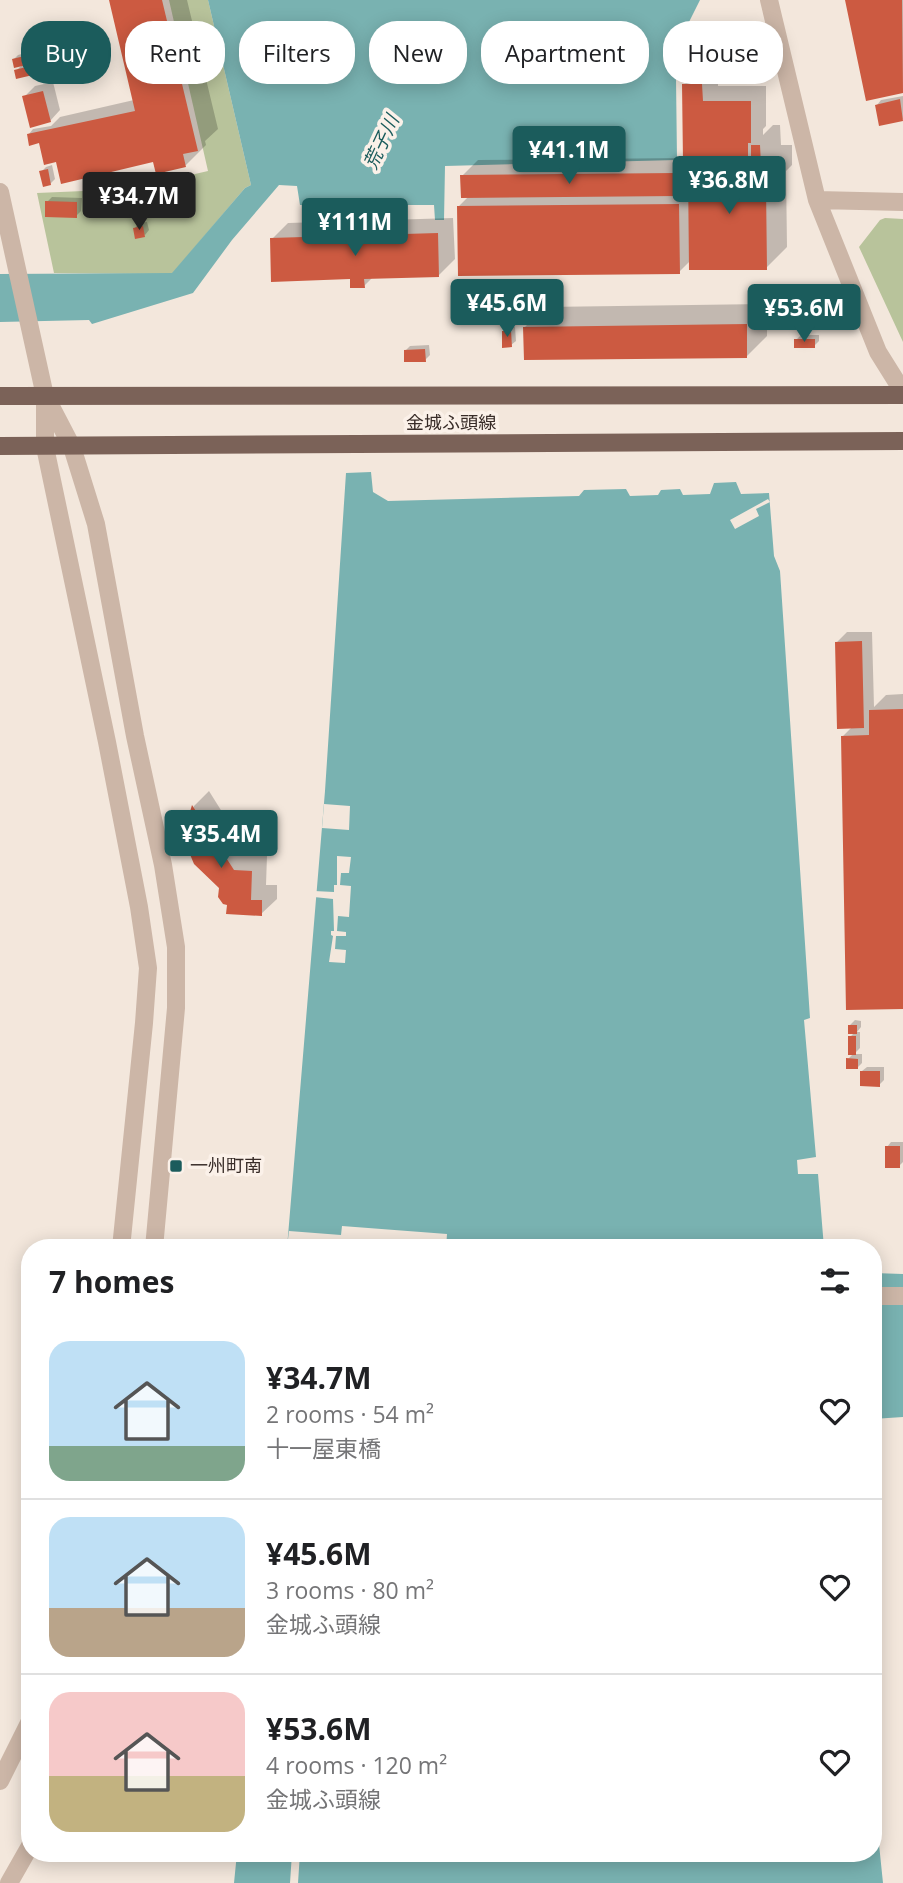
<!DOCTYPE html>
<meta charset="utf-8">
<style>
:root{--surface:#fff;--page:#f2f2f2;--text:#202124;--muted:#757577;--line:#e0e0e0;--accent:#1b5c5c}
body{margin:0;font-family:"Open Sans","Noto Sans JP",sans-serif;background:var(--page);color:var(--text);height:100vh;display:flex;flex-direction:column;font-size:26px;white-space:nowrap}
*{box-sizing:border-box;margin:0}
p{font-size:23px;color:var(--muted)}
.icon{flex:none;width:38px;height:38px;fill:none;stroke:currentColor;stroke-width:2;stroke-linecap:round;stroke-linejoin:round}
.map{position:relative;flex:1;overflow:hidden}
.drawer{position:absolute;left:21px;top:1239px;width:861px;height:623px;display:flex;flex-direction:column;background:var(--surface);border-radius:28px;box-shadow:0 4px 18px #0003}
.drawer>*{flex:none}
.top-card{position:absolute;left:21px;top:21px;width:861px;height:63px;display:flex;gap:14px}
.price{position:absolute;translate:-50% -60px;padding:0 16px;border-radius:7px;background:var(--accent);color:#fff;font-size:23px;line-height:46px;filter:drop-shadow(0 2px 4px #0008)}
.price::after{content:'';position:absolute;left:50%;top:42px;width:21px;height:16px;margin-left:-10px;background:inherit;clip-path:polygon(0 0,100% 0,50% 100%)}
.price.selected{background:#222;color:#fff}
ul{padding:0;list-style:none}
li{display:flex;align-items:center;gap:21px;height:175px;padding:0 28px}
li+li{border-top:2px solid var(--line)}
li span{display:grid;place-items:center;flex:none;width:196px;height:140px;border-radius:21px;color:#555}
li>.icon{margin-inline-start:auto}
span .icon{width:84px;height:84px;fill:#fffc;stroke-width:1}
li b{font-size:30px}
h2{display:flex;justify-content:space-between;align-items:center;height:84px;padding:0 28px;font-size:30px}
.chip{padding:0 24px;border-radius:28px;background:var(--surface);box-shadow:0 4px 18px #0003;font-size:24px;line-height:63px}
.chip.selected{background:var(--accent);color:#fff}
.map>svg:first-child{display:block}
</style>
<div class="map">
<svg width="903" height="1883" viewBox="0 0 903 1883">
<rect width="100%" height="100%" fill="#f3e7dc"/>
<path fill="#b8c39b" d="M169 0H208L251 185 245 188 172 274 54 273 37 193 130 189 208 171Z
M885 218 903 219V342L859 247 880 220Z"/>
<path fill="#79b2b1" d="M208 0H700L681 38 680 77 676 78 677 160 445 166 444 220H435L434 205H300L297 186 279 185 232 240 193 293 92 324 89 320 0 322V274L172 273 245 188 251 185Z
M371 472 373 492 388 501 579 496 584 490 626 489 630 496 658 495 661 490 680 489 683 495 710 494 714 483 736 482 741 494 769 493 774 556 780 571 810 1018 804 1020 816 1157 797 1160 798 1174H818L824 1248H287L325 791 346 473Z
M873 1273 903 1274V1417L873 1419Z
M873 1786 883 1883H234L237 1853H873Z"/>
<path fill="#f3e7dc" d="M768 499 770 502 756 509 759 516 735 529 730 520Z
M324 804 350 806 349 830 322 828Z
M337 856 351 857 349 873H341L340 885 351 886 349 917 338 916 337 931 346 932V936H336L335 949 346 950 345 963 329 962 333 936 331 935V931H334L333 899 314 897V891L334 892V885H337Z
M342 1226 447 1234 446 1248H340V1242L288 1239 289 1231 341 1235Z
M292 1853H300L298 1883H290Z"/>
<path fill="#0003" d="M110 0H187L218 129 205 141 206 145 186 165 154 160H57L40 139 29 134 33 129 51 126 60 117 134 100Z
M846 0H903V92L867 99Z
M37 50 39 56 32 64 40 62 41 68 36 72 16 71 23 64 13 60 18 55Z
M731 59H746V76L741 81 727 64Z
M700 69H718V86H766V126L763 129V135L773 125H780L781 145H792V165L786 171 787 247 766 268 691 260 679 272 459 206 469 196 462 176 478 160 685 158 684 85Z
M53 82 60 110 50 121 24 97 35 86Z
M903 96V119L881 124 877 105 881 100Z
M52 165 55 179 50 184 41 172 46 167Z
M141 186V203L131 214 94 197 105 187Z
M52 197 82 198 81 211 76 216 47 202Z
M453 218 455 259 439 275 373 277 364 286 272 239 288 223Z
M147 222 149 230 145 235 135 228 139 223Z
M767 304V336L747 356 525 327 545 307Z
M508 327H515L516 341 511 345 504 332Z
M801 335H819V341L814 346 796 340Z
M429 345 430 355 425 360 406 350 410 346Z
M847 632H872L874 707 886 695 903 694V1007L842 737 852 727 837 642Z
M209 791 249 855 267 856 266 885H277V899L261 914 229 903 187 825 194 806Z
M855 1020 861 1021V1027L857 1032H860V1048L854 1054H862V1063L857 1068 848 1059 854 1053 850 1037 855 1032 850 1025Z
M867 1067H884V1080L879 1085 862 1071Z
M891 1142H903V1162L899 1166 887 1147Z"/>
<path fill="#cc5a41" d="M109 0H162L198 151 183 154 186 167 156 174 153 162 61 184 56 162 44 165 39 143 29 146 27 134 135 111Z
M845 0H902L903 93 866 101Z
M33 54 35 63 14 68 12 59Z
M725 63H742V83H725Z
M35 65 37 74 16 79 14 70Z
M682 84H702L703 101H751V143H748V157H717V162H683Z
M43 91 51 122 30 128 22 96Z
M900 99 903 121 879 126 875 105Z
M751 145H760L761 165H772V187H766L767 270H689L688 168H723V162H741V167H751Z
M48 169 51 185 43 187 39 171Z
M677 173 678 196 461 198 460 175Z
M93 196H131V215H93Z
M45 201 77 202V218L45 217Z
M679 204 680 274 458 276 457 206Z
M143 226 145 237 135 239 133 228Z
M438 233 439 277 364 279 365 288H350V279L271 282 270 238Z
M747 324V358L524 360 523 327Z
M502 331H511L512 347 502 348Z
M794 339H815V348H794Z
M425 349 426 362H404V350Z
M862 641 864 728 837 729 835 642Z
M903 709V1009L846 1010 841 736 869 735V710Z
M192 805 234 870 252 871 251 900H262V916L226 914 227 905 223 904 218 897 219 888 194 864 189 852 186 825Z
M848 1025H857V1034H848Z
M848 1036H856V1055H848Z
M846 1058 858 1059V1069H846Z
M860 1071H880V1087L860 1086Z
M885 1146H900V1168H885Z"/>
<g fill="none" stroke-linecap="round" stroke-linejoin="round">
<path stroke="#ccb6a7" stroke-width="18" d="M769 0 817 200 878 352 903 392
M0 192 45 396V447L107 742 139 907 148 968 144 1023 121 1248
M817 200 903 202
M47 399 72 447 96 524 135 736 163 865 176 947V1008L154 1248
M873 1296H903
M0 1781 30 1721
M9 1883 30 1846"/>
<path stroke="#7b6258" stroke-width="18" d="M0 396 903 395
M0 446 903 441"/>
</g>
<rect fill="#1b5c5c" stroke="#fbf1e9" stroke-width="2.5" x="169" y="1159" width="14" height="14" rx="3.5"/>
<g text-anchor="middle" stroke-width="7" stroke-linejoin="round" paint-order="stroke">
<g font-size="18" fill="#382c28" stroke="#fbf1e9">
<text x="451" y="429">金城ふ頭線</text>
</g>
<g font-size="18" fill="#382c28" stroke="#fbf1e9" text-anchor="start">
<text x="190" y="1172">一州町南</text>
</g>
<g font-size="19" font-style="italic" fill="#1b5c5c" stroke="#fbf1e9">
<text transform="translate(381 142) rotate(-65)" y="7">荒子川</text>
</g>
</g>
</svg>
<b class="price" style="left:569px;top:186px">¥41.1M</b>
<b class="price" style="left:729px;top:216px">¥36.8M</b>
<b class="price selected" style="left:139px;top:232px">¥34.7M</b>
<b class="price" style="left:355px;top:258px">¥111M</b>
<b class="price" style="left:507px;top:339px">¥45.6M</b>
<b class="price" style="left:804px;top:344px">¥53.6M</b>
<b class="price" style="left:221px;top:870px">¥35.4M</b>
<div class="top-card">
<a class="chip selected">Buy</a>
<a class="chip">Rent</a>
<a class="chip">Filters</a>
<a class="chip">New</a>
<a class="chip">Apartment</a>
<a class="chip">House</a>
</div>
<section class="drawer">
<h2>7 homes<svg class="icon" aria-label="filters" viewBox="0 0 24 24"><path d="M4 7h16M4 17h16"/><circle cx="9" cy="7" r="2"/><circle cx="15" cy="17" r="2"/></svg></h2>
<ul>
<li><span style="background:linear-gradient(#bfe0f5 75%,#7fa58c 0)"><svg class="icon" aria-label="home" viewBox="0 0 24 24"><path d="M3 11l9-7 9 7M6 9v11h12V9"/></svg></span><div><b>¥34.7M</b><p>2 rooms · 54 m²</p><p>十一屋東橋</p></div><svg class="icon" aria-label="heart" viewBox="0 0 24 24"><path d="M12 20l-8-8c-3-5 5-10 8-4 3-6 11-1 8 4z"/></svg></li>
<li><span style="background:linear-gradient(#bfe0f5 65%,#b9a48a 0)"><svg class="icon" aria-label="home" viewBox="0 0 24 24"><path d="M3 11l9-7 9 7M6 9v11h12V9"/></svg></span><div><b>¥45.6M</b><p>3 rooms · 80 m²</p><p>金城ふ頭線</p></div><svg class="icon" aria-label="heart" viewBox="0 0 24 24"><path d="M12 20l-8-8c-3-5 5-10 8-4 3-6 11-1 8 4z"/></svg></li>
<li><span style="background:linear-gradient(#f6c9c9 60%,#c2b280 0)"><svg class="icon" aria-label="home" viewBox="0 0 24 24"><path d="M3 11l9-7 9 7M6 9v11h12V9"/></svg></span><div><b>¥53.6M</b><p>4 rooms · 120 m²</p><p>金城ふ頭線</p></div><svg class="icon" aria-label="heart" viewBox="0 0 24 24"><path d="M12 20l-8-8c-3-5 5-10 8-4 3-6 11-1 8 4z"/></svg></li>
</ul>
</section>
</div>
